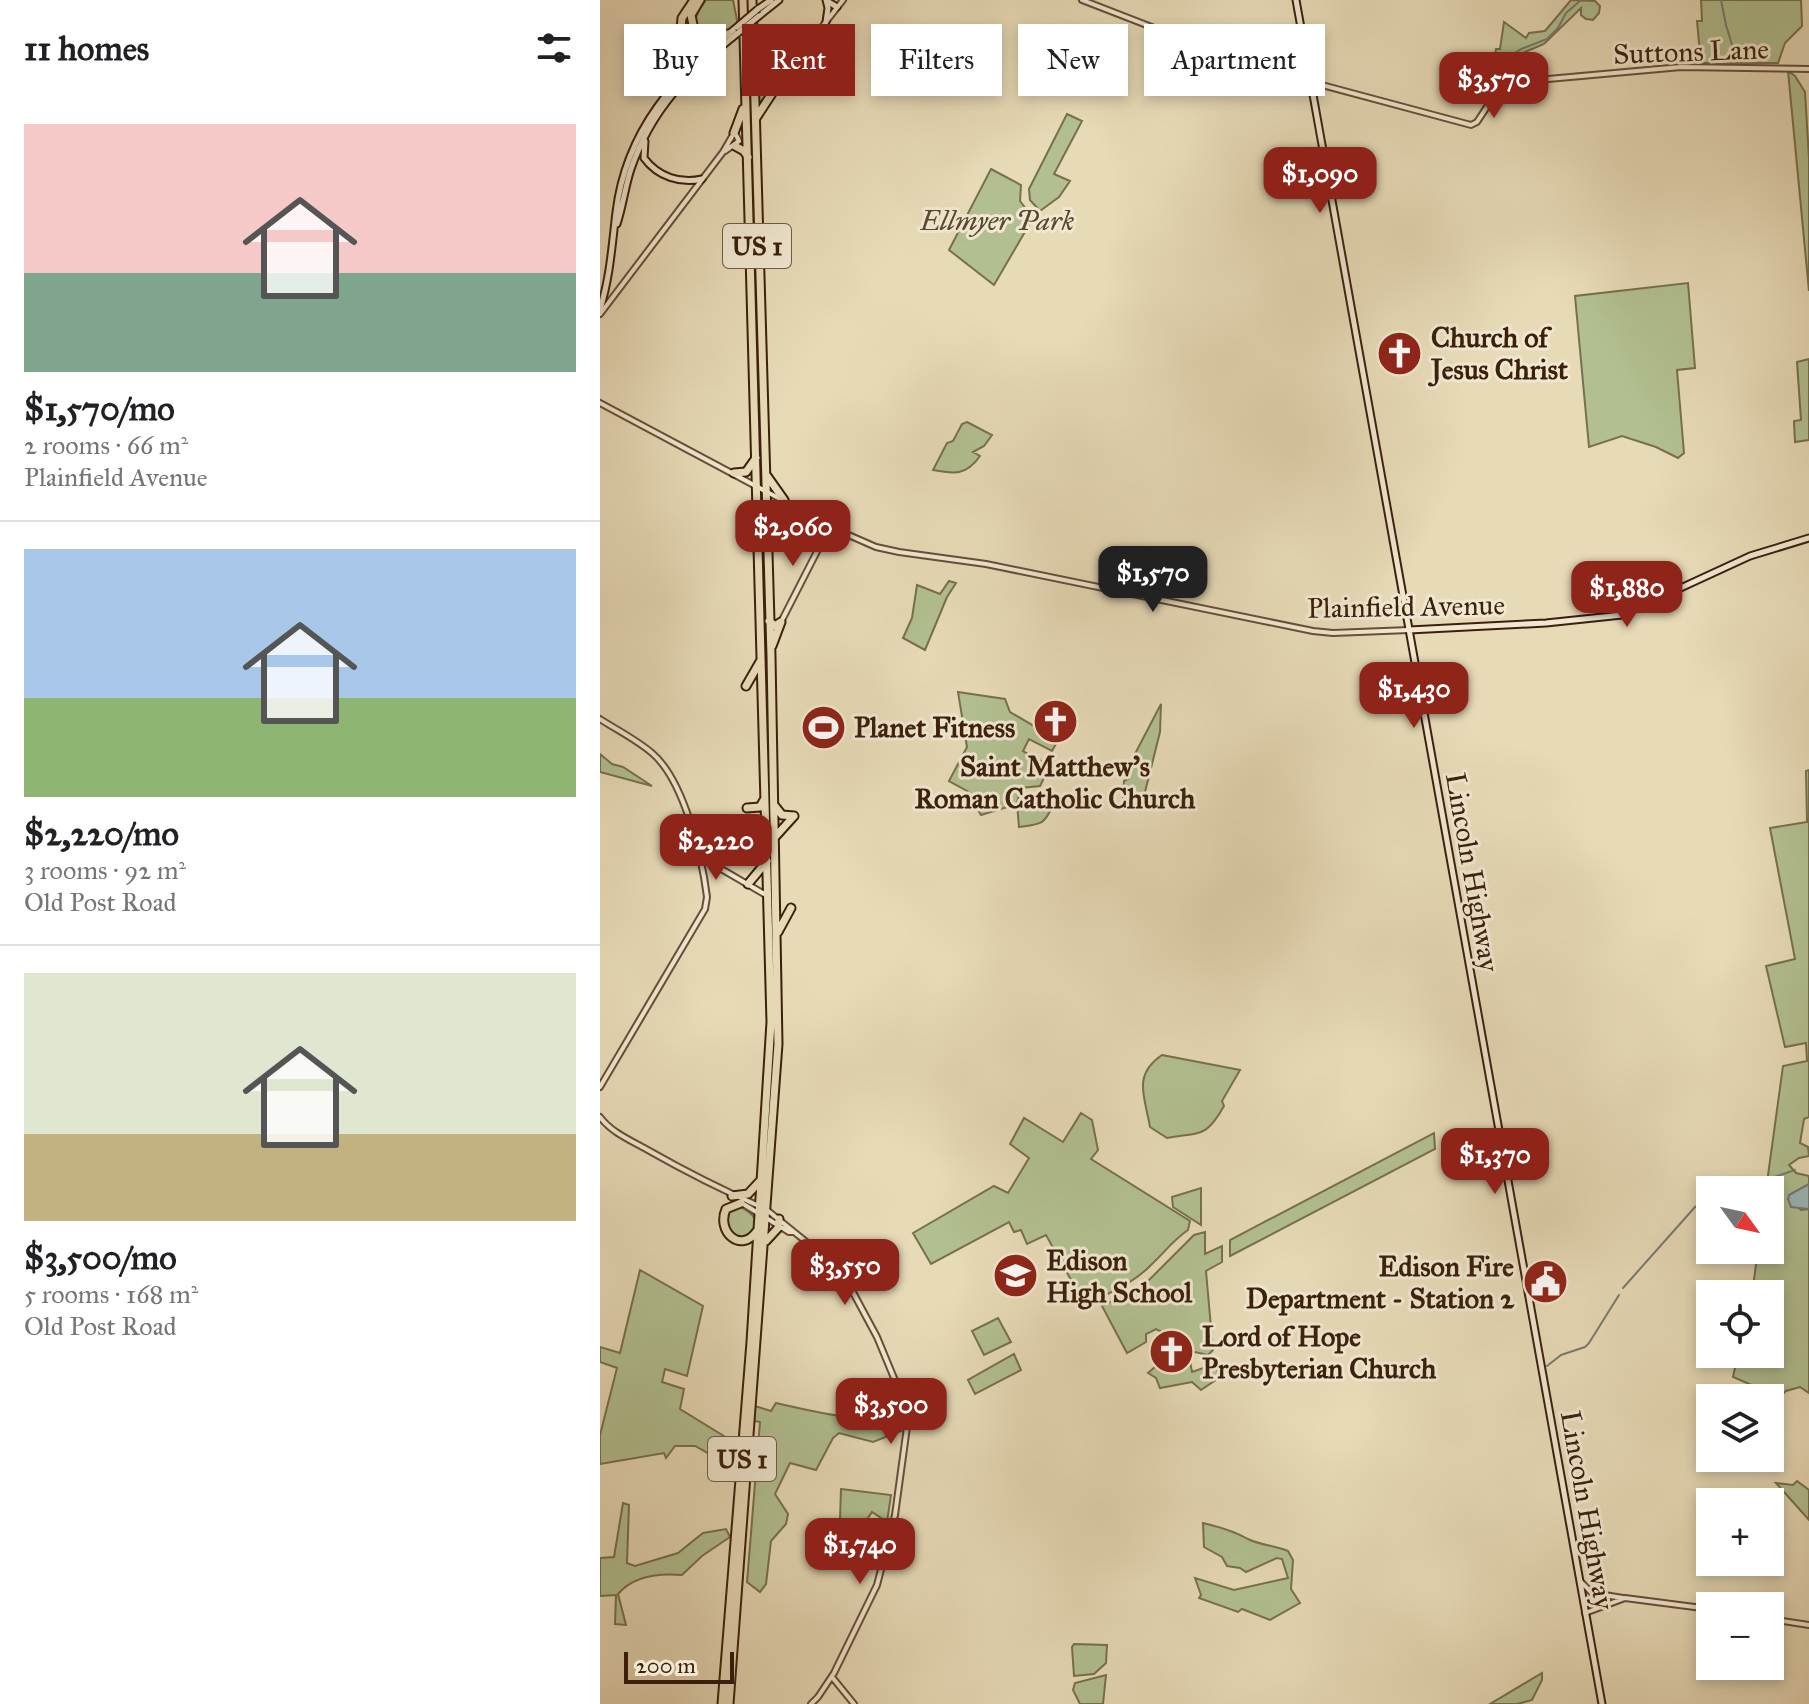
<!DOCTYPE html>
<meta charset="utf-8">
<style>
:root{--surface:#fff;--page:#f2f2f2;--text:#202124;--muted:#757577;--line:#e0e0e0;--accent:#8f2418}
body{margin:0;font-family:"IM FELL Great Primer",serif;background:var(--page);color:var(--text);height:100vh;display:flex;flex-direction:column;font-size:30px;white-space:nowrap}
*{box-sizing:border-box;margin:0}
p{font-size:26px;color:var(--muted)}
.icon{flex:none;width:44px;height:44px;fill:none;stroke:currentColor;stroke-width:2;stroke-linecap:round;stroke-linejoin:round}
.map{position:relative;flex:1;overflow:hidden}
.side{display:flex;flex-direction:column;background:var(--surface);width:600px}
.side>*{flex:none}
.hud{position:absolute;left:24px;top:24px;width:760px;height:72px;display:flex;gap:16px}
.needle{width:52px;rotate:123deg}
.buttons{position:absolute;left:1096px;top:1176px;display:grid;gap:16px}
.buttons a{display:grid;place-items:center;width:88px;height:88px;border-radius:0px;background:var(--surface);box-shadow:0 4px 12px #0003;font-size:40px}
.scale{position:absolute;left:24px;bottom:20px;width:110px;box-sizing:border-box;padding-left:8px;border:4px solid #3c200c;border-top:0;font-size:22px;line-height:28px;white-space:nowrap;color:#3c200c;-webkit-text-stroke:6px #efe7d0;paint-order:stroke}
.price{position:absolute;translate:-50% -68px;padding:0 18px;border-radius:16px;background:var(--accent);color:#fff;font-size:26px;line-height:52px;filter:drop-shadow(0 2px 4px #0008)}
.price::after{content:'';position:absolute;left:50%;top:48px;width:24px;height:18px;margin-left:-12px;background:inherit;clip-path:polygon(0 0,100% 0,50% 100%)}
.price.current{background:#222;color:#fff}
ul{padding:0;list-style:none}
li{display:grid;align-content:center;gap:16px;height:424px;padding:0 24px}
li+li{border-top:2px solid var(--line)}
li span{display:grid;place-items:center;height:248px;border-radius:0px;color:#555}
li>.icon{margin-inline-start:auto}
span .icon{width:144px;height:144px;fill:#fffc;stroke-width:1}
li b{font-size:34px}
h2{display:flex;justify-content:space-between;align-items:center;height:96px;padding:0 24px;font-size:34px}
.tag{padding:0 28px;border-radius:0px;background:var(--surface);box-shadow:0 4px 12px #0003;font-size:28px;line-height:72px}
.tag.current{background:var(--accent);color:#fff}
main{display:flex;flex:1;min-height:0}
.map>svg:first-child{display:block}
</style>
<main>
<section class="side">
<h2>11 homes<svg class="icon" aria-label="filters" viewBox="0 0 24 24"><path d="M4 7h16M4 17h16"/><circle cx="9" cy="7" r="2"/><circle cx="15" cy="17" r="2"/></svg></h2>
<ul>
<li><span style="background:linear-gradient(#f6c9c9 60%,#7fa58c 0)"><svg class="icon" aria-label="home" viewBox="0 0 24 24"><path d="M3 11l9-7 9 7M6 9v11h12V9"/></svg></span><div><b>$1,570/mo</b><p>2 rooms · 66 m²</p><p>Plainfield Avenue</p></div></li>
<li><span style="background:linear-gradient(#a9c7e8 60%,#8fb573 0)"><svg class="icon" aria-label="home" viewBox="0 0 24 24"><path d="M3 11l9-7 9 7M6 9v11h12V9"/></svg></span><div><b>$2,220/mo</b><p>3 rooms · 92 m²</p><p>Old Post Road</p></div></li>
<li><span style="background:linear-gradient(#dfe7d0 65%,#c2b280 0)"><svg class="icon" aria-label="home" viewBox="0 0 24 24"><path d="M3 11l9-7 9 7M6 9v11h12V9"/></svg></span><div><b>$3,500/mo</b><p>5 rooms · 168 m²</p><p>Old Post Road</p></div></li>
</ul>
</section>
<div class="map">
<svg width="1209" height="1704" viewBox="0 0 1209 1704">
<rect width="100%" height="100%" fill="#e7dab7"/>
<filter id="stains"><feTurbulence type="fractalNoise" baseFrequency=".0025" numOctaves="4"/><feColorMatrix values="0 0 0 0 .2 0 0 0 0 .09 0 0 0 0 .02 0 0 0 .5 -.17"/></filter>
<radialGradient id="worn" r=".72"><stop offset=".6" stop-color="#630" stop-opacity="0"/><stop offset="1" stop-color="#630" stop-opacity=".3"/></radialGradient>
<path fill="#b2c091" stroke="#77704e" stroke-width="2" d="M106 0H133L138 25 116 38C89 32 92 18 106 0Z
M971 0 995 1 1000 6 999 13 993 20 986 19 981 15V8L944 44 901 62 897 84 890 83 896 49H900L904 22 926 38 929 33 945 31Z
M1101 0H1201L1202 26 1185 43 1178 63H1101L1097 21H1102Z
M87 17C90 34 94 40 113 41L78 73 82 32Z
M157 58 180 80 160 106 157 104Z
M1188 71 1195 76 1205 92 1209 158V291Z
M467 114 482 121 454 174 470 181 459 197 440 211 430 200 429 189Z
M391 169 421 185 420 201 433 218 394 285 349 250Z
M1088 283 1095 368 1077 370 1084 453 1078 458 1056 447 1022 436 989 447 975 296Z
M1209 359V440L1195 442 1194 421 1201 420 1197 362Z
M367 422 392 435 384 446 373 452 380 456C366 476 354 474 333 470L347 443 353 441 362 424Z
M349 581 356 583 347 597 325 650 303 638 312 618 317 585 340 594Z
M1033 584 1059 585 1062 593 1033 605Z
M358 692 405 699 410 712 458 740 452 751 429 739 423 751 450 766 440 786 421 788 417 803 453 805C444 825 442 824 419 827L417 804 381 815 367 791 349 781 367 747Z
M561 704 560 732 542 804 523 801 524 781 528 779 525 773Z
M0 754 12 764 23 767 52 786 0 772Z
M1209 770V1117L1204 1119 1200 1143 1208 1147 1209 1156 1199 1158 1189 1165 1196 1173 1209 1176V1184L1190 1195 1188 1199 1201 1210 1209 1209V1393L1200 1387 1186 1391 1179 1397 1133 1377 1138 1354H1170V1294H1152L1158 1250H1170V1190H1166L1183 1066 1207 1061 1206 1043 1185 1047 1166 966 1195 959 1170 828 1207 822 1206 771Z
M562 1055 640 1070 622 1101 624 1106C606 1138 601 1132 567 1138L550 1127C545 1097 532 1075 562 1055Z
M481 1113 492 1120 498 1150 491 1159 590 1221 588 1230C573 1240 564 1253 551 1265 533 1284 508 1293 485 1305L446 1235 427 1244 421 1230 414 1232 409 1222 331 1264 313 1233 394 1186 408 1193 429 1158 410 1144 424 1118 463 1142Z
M834 1133 835 1149 630 1256V1240Z
M601 1188V1225L573 1207 572 1197Z
M141 1207C154 1214 160 1220 152 1235L138 1239 127 1230V1212Z
M605 1232V1254L622 1246V1262L606 1271 613 1350 608 1355 595 1352 589 1356 592 1372 615 1364 620 1377 601 1390 592 1382 560 1388 556 1378 548 1373 575 1350 568 1335 556 1329 546 1334V1342L527 1353 502 1306 543 1286 594 1235Z
M40 1270 103 1306 87 1376 65 1369 62 1382 84 1389 80 1409 132 1441 131 1466 95 1446H75L66 1458 64 1453 0 1464V1435L17 1368 0 1362V1347L20 1353Z
M398 1318 411 1342 384 1355 372 1331Z
M414 1354 421 1370 375 1394 368 1380Z
M176 1403C217 1412 259 1425 301 1412V1431L273 1442 239 1433 233 1438 216 1470 190 1463 175 1494 188 1514 186 1524 171 1541 166 1584 160 1592 147 1582 160 1422 154 1421 155 1406 171 1411Z
M1197 1481 1209 1490V1520L1176 1483 1193 1485Z
M241 1489 291 1495 287 1522 272 1512 255 1537 239 1530 235 1535 228 1531 234 1520 240 1519Z
M23 1503 29 1505 27 1563 35 1566 78 1553 103 1533 126 1529 130 1537 102 1556 82 1575C59 1573 34 1575 18 1594L26 1625 15 1624 16 1595 0 1596V1558L14 1557Z
M603 1523C620 1527 634 1531 648 1539 660 1545 676 1546 688 1551L693 1560 691 1589 700 1603 670 1620 642 1609 638 1612 599 1598 601 1595 595 1578 634 1590 688 1578 682 1559 677 1558 646 1572 640 1568 627 1566 622 1557 604 1547Z
M474 1644 507 1645 506 1663 494 1674 474 1676 472 1647Z
M942 1673V1680L932 1700 917 1704H890Z
M506 1675 503 1704H480L473 1690 475 1683Z"/>
<path fill="#9bb8b9" stroke="#757b74" stroke-width="2" d="M1209 1184V1209L1191 1207 1188 1199 1189 1195Z"/>
<g fill="none" stroke-linecap="round" stroke-linejoin="round">
<path stroke="#757b74" stroke-width="2" d="M1121 0 1126 25 1137 61
M894 81V71L899 59 908 58 921 49 947 39 958 28 966 13 981 0
M1136 1190 1195 1170
M1023 1288 1095 1207 1110 1200
M947 1366 961 1355 985 1347 989 1343 1019 1295"/>
<defs>
<path id="tertiary" d="M482 0 655 67 871 125 877 122 896 93 926 81 1081 67 1209 69
M182 78 243 0
M125 151 139 141 135 133
M0 314 123 152 134 133
M0 403 244 533 276 547 299 552 386 564 713 631 733 633 809 630
M181 622 230 526
M0 719C17 730 37 740 52 753 84 780 102 857 107 897L105 909 0 1087
M99 856 166 895
M0 1117C11 1132 30 1140 46 1149 83 1170 120 1189 159 1206
M140 1202 189 1232H193
M167 1210 225 1257 248 1283 277 1337 306 1407 307 1427 295 1515 277 1585 234 1673 218 1697 211 1704
M981 1582 992 1593 1023 1598
M985 1613 1025 1598 1110 1609
M1170 1619 1209 1625
M232 1677 254 1704"/>
<path id="secondary" d="M226 0 228 8 226 22
M696 0 1002 1704
M227 1 237 7
M158 9 171 0
M159 16 179 0
M63 36C80 50 81 64 70 83
M45 141 44 158C58 177 81 184 102 179
M17 224C23 206 25 187 31 169 52 108 88 73 138 33
M0 309C10 278 12 245 16 212 26 130 75 76 137 27
M809 630 946 623 1022 615 1150 556 1209 538"/>
<path id="trunk" d="M100 0 91 15 94 30 109 39 128 34
M63 36 72 37 78 32
M155 46 161 63 182 78 156 118
M78 56 82 18 94 0
M171 69 181 71 192 65
M134 133 143 109
M135 146 144 151 148 157
M134 473 146 472 156 458
M167 476 184 500
M169 621 175 626 181 622 172 646
M146 686 161 660
M174 805 182 815 194 816
M147 808 160 807 164 800
M175 837 194 816
M148 884 167 861
M178 932 191 908
M132 1196 148 1194 161 1180
M141 1203 126 1209C116 1232 141 1254 157 1231
M166 1241 178 1228 179 1219
M122 1704 151 1342 171 1022 143 0
M129 1704 178 1044 171 656 152 0"/>
</defs>
<use href="#tertiary" stroke="#674e37" stroke-width="8"/>
<use href="#secondary" stroke="#3c200c" stroke-width="9"/>
<use href="#trunk" stroke="#3c200c" stroke-width="11"/>
<use href="#tertiary" stroke="#efe7d0" stroke-width="4"/>
<use href="#secondary" stroke="#efe7d0" stroke-width="5"/>
<use href="#trunk" stroke="#e7dab7" stroke-width="7"/>
<defs>
<path id="secondary-bridge" d="M137 27 158 9
M138 33 159 16"/>
</defs>
<use href="#secondary-bridge" stroke="#3c200c" stroke-width="9" stroke-linecap="butt"/>
<use href="#secondary-bridge" stroke="#efe7d0" stroke-width="5"/>
</g>
<defs>
<symbol id="church-disc" viewBox="-11 -11 22 22"><circle r="9.5" fill="#8f2418" stroke="#efe7d0"/><path d="M-1.2-6h2.4v3.5h3.3v2.4h-3.3V6h-2.4V-.1h-3.3v-2.4h3.3Z" fill="#fff"/></symbol>
<symbol id="stadium-disc" viewBox="-11 -11 22 22"><circle r="9.5" fill="#8f2418" stroke="#efe7d0"/><path d="M0-5a6.5 5 0 1 0 0 10a6.5 5 0 1 0 0-10ZM-3.5-1.8h7v3.6h-7Z" fill="#fff"/></symbol>
<symbol id="school-disc" viewBox="-11 -11 22 22"><circle r="9.5" fill="#8f2418" stroke="#efe7d0"/><path d="M0-5L7-2L0 1L-7-2ZM-4 1L0 2.5L4 1V4Q0 6-4 4Z" fill="#fff"/></symbol>
<symbol id="civic-disc" viewBox="-11 -11 22 22"><circle r="9.5" fill="#8f2418" stroke="#efe7d0"/><path d="M-.6-6.5H3V-4.5H.6V-3L4-1V1h2V6H-6V1h2V-1L-.6-3ZM-1.2 2.5V6h2.4V2.5Z" fill="#fff"/></symbol>
</defs>
<g fill-rule="evenodd">
<use href="#church-disc" x="774" y="328" width="51" height="51"/>
<use href="#church-disc" x="430" y="696" width="51" height="51"/>
<use href="#stadium-disc" x="198" y="702" width="51" height="51"/>
<use href="#school-disc" x="390" y="1250" width="51" height="51"/>
<use href="#civic-disc" x="920" y="1256" width="51" height="51"/>
<use href="#church-disc" x="546" y="1326" width="51" height="51"/>
</g>
<g text-anchor="middle" stroke-width="6" stroke-linejoin="round" paint-order="stroke">
<g fill="#efe7d0" stroke="#725c47" stroke-width="2">
<rect x="123" y="224" width="68" height="44" rx="6"/>
<rect x="108" y="1437" width="68" height="44" rx="6"/>
</g>
<g font-size="26" font-weight="bold" fill="#3c200c">
<text x="157" y="255">US 1</text>
<text x="142" y="1468">US 1</text>
</g>
<g font-size="28" fill="#3c200c" stroke="#efe7d0">
<text transform="translate(1091 51) rotate(-2)" y="10">Suttons Lane</text>
<text transform="translate(806 606) rotate(-1)" y="10">Plainfield Avenue</text>
<text transform="translate(873 872) rotate(80)" y="10">Lincoln Highway</text>
<text transform="translate(988 1510) rotate(80)" y="10">Lincoln Highway</text>
</g>
<g font-size="28" font-style="italic" fill="#5a482d" stroke="#efe7d0">
<text x="397" y="230">Ellmyer Park</text>
</g>
<g font-size="28" font-weight="bold" fill="#3c200c" stroke="#efe7d0" text-anchor="start">
<text x="831" y="347">Church of<tspan x="831" dy="32">Jesus Christ</tspan></text>
<text x="254" y="737">Planet Fitness</text>
<text x="455" y="776" text-anchor="middle">Saint Matthew's<tspan x="455" dy="32">Roman Catholic Church</tspan></text>
<text x="446" y="1270">Edison<tspan x="446" dy="32">High School</tspan></text>
<text x="914" y="1276" text-anchor="end">Edison Fire<tspan x="914" dy="32">Department - Station 2</tspan></text>
<text x="602" y="1346">Lord of Hope<tspan x="602" dy="32">Presbyterian Church</tspan></text>
</g>
</g>
<rect width="100%" height="100%" filter="url(#stains)"/>
<rect width="100%" height="100%" fill="url(#worn)"/>
</svg>
<div class="buttons">
<a><svg class="needle" viewBox="-14 -14 28 28"><path d="M0-13l5 13h-10z" fill="#e53935"/><path d="M0 13l5-13h-10z" fill="#757577"/></svg></a>
<a><svg class="icon" aria-label="locate" viewBox="0 0 24 24"><circle cx="12" cy="12" r="6"/><path d="M12 2v4M12 18v4M2 12h4M18 12h4"/></svg></a>
<a><svg class="icon" aria-label="layers" viewBox="0 0 24 24"><path d="M12 4l9 5-9 5-9-5zM3 14l9 5 9-5"/></svg></a>
<a>+</a>
<a>−</a>
</div>
<div class="scale">200 m</div>
<b class="price" style="left:894px;top:120px">$3,570</b>
<b class="price" style="left:720px;top:215px">$1,090</b>
<b class="price" style="left:193px;top:568px">$2,060</b>
<b class="price current" style="left:553px;top:614px">$1,570</b>
<b class="price" style="left:1027px;top:629px">$1,880</b>
<b class="price" style="left:814px;top:730px">$1,430</b>
<b class="price" style="left:116px;top:882px">$2,220</b>
<b class="price" style="left:895px;top:1196px">$1,370</b>
<b class="price" style="left:245px;top:1307px">$3,550</b>
<b class="price" style="left:291px;top:1446px">$3,500</b>
<b class="price" style="left:260px;top:1586px">$1,740</b>
<div class="hud">
<a class="tag">Buy</a>
<a class="tag current">Rent</a>
<a class="tag">Filters</a>
<a class="tag">New</a>
<a class="tag">Apartment</a>
</div>
</div>
</main>
